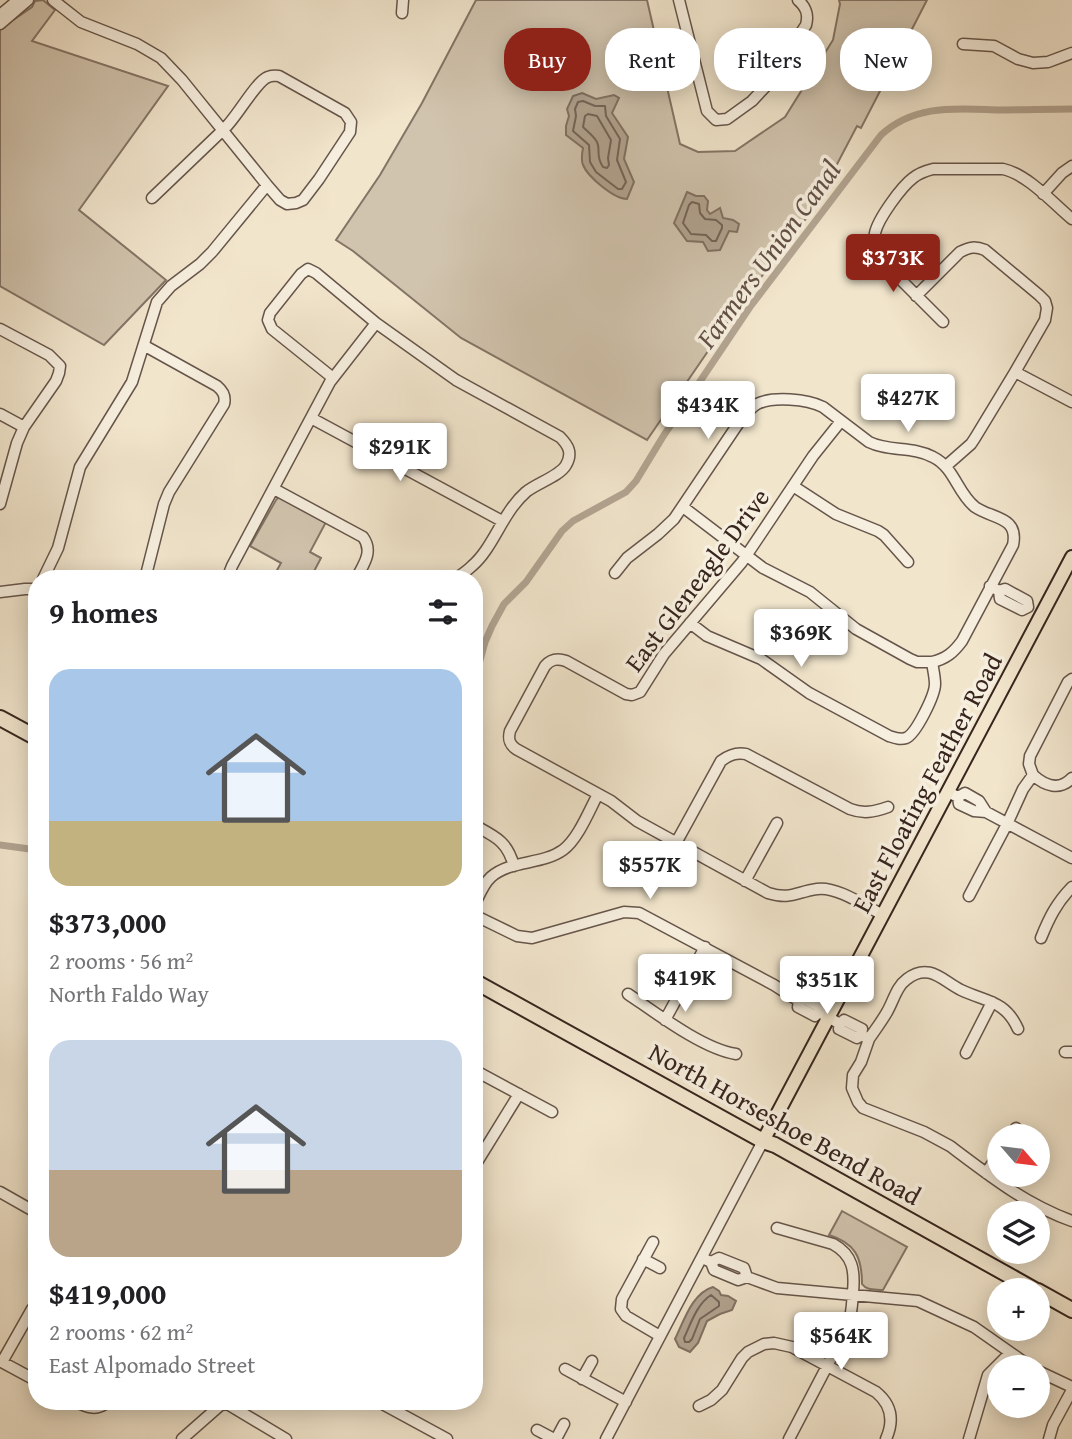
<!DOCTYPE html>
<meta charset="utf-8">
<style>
:root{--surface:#fff;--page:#f2f2f2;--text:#202124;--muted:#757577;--accent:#8f2418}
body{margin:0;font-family:"Gentium Book Plus",serif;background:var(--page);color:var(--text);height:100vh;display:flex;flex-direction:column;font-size:26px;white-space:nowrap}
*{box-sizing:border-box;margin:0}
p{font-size:23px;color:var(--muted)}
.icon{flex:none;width:38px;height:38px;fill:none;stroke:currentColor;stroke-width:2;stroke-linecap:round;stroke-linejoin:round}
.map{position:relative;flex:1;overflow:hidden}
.side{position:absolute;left:28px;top:570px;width:455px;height:840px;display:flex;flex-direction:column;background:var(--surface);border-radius:28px;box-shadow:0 4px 18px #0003}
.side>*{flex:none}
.banner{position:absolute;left:504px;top:28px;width:462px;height:63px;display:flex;gap:14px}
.needle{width:46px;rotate:118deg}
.buttons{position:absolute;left:987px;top:1124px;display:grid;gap:14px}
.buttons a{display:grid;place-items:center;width:63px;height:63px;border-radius:50%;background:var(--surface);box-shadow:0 4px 18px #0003;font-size:35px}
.price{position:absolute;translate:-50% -60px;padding:0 16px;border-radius:7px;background:#fff;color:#222;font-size:23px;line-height:46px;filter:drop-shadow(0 2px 4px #0008)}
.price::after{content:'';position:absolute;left:50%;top:42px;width:21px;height:16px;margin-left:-10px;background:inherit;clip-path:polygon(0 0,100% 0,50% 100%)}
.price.on{background:var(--accent);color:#fff}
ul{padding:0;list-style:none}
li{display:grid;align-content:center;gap:14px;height:371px;padding:0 21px}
li span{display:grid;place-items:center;height:217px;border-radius:21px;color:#555}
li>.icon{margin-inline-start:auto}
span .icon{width:126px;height:126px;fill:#fffc;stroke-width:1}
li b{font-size:30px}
h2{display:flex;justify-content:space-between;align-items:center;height:84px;padding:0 21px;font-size:30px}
.chip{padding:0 24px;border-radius:28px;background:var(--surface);box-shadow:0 4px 18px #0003;font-size:24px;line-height:63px}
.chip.on{background:var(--accent);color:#fff}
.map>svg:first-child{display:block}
</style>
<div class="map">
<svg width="1072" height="1439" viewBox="0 0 1072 1439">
<rect width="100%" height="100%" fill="#f1e5cc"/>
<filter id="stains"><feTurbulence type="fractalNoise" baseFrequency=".00286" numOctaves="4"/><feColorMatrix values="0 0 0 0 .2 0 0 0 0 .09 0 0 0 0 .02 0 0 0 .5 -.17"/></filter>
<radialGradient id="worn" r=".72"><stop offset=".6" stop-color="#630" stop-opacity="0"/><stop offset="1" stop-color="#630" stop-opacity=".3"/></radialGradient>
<path fill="#d1c4ae" stroke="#847466" stroke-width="2" d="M43 0 55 10 32 41 168 86 79 210 166 280 104 345 0 286V29L32 7 35 1Z
M476 0H647L680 144 698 152 735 151 785 117 833 40 840 4 839 0H927L861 128 857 126 814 208 739 306 647 440 461 338 353 251 336 240 380 175 422 103Z
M279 497 326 522 310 552 321 558 310 579H272L281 563 250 546 276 500Z
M842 1211 907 1247 883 1290C875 1289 867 1291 862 1284 862 1257 855 1243 829 1235Z"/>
<path fill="#b2a491" stroke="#817163" stroke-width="2" d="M582 93 596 99 614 95 619 98 612 113 628 137 624 159 634 182 627 199C614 199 588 177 583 165 581 160 582 153 583 148L566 135V126L569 116 567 109 573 96Z
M687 192 696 196H704L708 201 707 210 710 214 720 208 723 218 733 220 739 224 737 232 729 231 720 250 708 251 703 242 687 241 674 223Z
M713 1287 719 1291 721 1295 728 1296 736 1301 732 1310 720 1314 707 1321 698 1343 690 1352 679 1347 675 1339C684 1321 692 1293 713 1287Z"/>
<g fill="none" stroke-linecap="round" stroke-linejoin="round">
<path stroke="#746458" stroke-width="2" d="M583 101 595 106H605L606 116 620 139 617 160 626 182 622 189H618L596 172 590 162 589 145 573 131 576 116 575 109 578 102Z
M588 114 597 116 611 140 608 158 609 165 607 168 603 167C595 155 601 151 597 142 594 136 588 132 583 127L585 116Z
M692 202 699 204 700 213 705 219 716 220 722 225V228L716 241H712L706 235 691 234 683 223 689 205Z
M711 1295 719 1302V1306L700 1319 692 1339 689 1342H685L684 1338C691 1323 697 1304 711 1295Z"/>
<path stroke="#b2a491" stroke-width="7" d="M474 682 485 642 492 626 504 604 526 582 562 531 573 521 626 492 636 481 664 435 750 307 881 135C916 103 958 109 1001 110 1024 110 1048 109 1072 109
M0 845 37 850"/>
<defs>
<path id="minor" d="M53 0 81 22 137 44 161 58 182 80 267 185 280 200 287 204 296 203 303 200 319 179 350 132 351 122 345 113 279 76C274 76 272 75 268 77 256 81 236 119 223 130L152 198
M679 0 707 111 716 120 727 119 752 101 766 86 806 25C809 14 806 7 798 0
M402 13 403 0
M0 15 18 0
M0 24 28 0
M963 44 994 46 1018 59 1033 63 1048 62 1072 53
M1043 194 1062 173 1072 166
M916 296 960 252C970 247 975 246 985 250L1039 295 1045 301 1047 308 1045 320 1015 372 975 438 971 444 946 466
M943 322 885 264C878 255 873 245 875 233 878 219 901 187 913 178 919 173 925 171 933 169H1003C1027 174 1053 203 1072 219
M0 329 49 355 60 366 59 373 56 381 24 427 17 443 0 504
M145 346 217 386C223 391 226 396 224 404L169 492 164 504 145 579
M1015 372 1072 402
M333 378 272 329 268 320 270 313 301 274 308 269 316 273 376 323 456 380 560 437C568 445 573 453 566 465 560 476 537 483 526 492 502 513 494 547 472 566 467 571 461 575 455 579
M0 414 24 427
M311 418 502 521
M841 421 813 456 742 562 664 654 640 692 632 695 626 694 566 661C557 658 551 659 545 666L510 731C508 739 509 744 516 749L611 801 637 821 768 893C791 900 796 892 817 889 837 886 865 906 883 915
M793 486 836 514 878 531 884 535 908 562
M274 489 363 537C374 552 363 565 356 579
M683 507 763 568 810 592 856 629 910 659 917 662H932
M615 573 627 558 658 534 674 519 744 415C749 411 752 407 757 404 773 396 807 399 823 407L869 442C889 452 913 446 933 457 955 468 957 493 975 507 992 519 1019 516 1013 545L962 641C954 652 946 659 932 662 933 669 935 677 935 684 935 695 916 734 906 738 900 740 895 738 889 736L809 693 761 659 707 636 690 623
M43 579 58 548 80 467 132 382 157 302 171 286 200 264 212 252 267 185
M227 579 232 566 330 382 376 323
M990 586 999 591 1005 589 1027 601 1028 607 1022 610 1000 599 999 591
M0 592 25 589H37
M1033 775C1045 786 1060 791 1072 778
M948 792 958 797 959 804 974 811 986 812 979 801 965 793 958 797
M986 812 1072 858
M474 825C496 837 507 841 514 866
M676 843 721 761C729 755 736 752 746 754L850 809C863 814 874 812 888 807
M745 881 777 823
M969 896 1007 824 1023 789 1033 775 1029 764 1030 756 1068 682 1072 679
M474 906C479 896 483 884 491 877 510 860 542 865 563 850 578 839 589 811 598 794
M474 915 517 936 532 938 624 912 639 913 774 985 799 1001
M1041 938C1049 918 1057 902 1072 887
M628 994C656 1013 703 1049 736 1054
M819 1012 820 1007 803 998 799 1001 798 1007 815 1016 819 1012 840 1024
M665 1020 705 947
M861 1035 857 1038 839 1029 840 1024 844 1020 862 1029 861 1035 869 1039 861 1062 853 1075 852 1088 858 1102 863 1108 924 1132 950 1146C990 1176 1025 1204 1072 1221
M869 1039C875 1030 882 1021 887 1012 894 1000 896 987 907 979 929 962 943 981 961 990 986 1002 1005 1000 1018 1029
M1065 1052H1072
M966 1053 992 1002
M474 1070 552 1112
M1011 1136 1016 1128
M474 1167 519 1094
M986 1173 999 1154
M0 1192 37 1213
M777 1228 833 1244C853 1255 855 1271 853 1292 852 1304 852 1314 848 1326L789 1439
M653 1242 622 1299 621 1309 626 1316 660 1336
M702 1258 711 1262 714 1270 738 1280 747 1277 744 1268 719 1258 711 1262
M643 1259 660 1268
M747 1277 777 1288 918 1301 974 1327 1031 1367
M0 1361 37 1381
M2 1362 32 1309 37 1305
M565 1369 626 1402
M1038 1371 1072 1387
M582 1379 592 1361
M76 1402C88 1408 97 1411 108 1402
M224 1402 286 1439
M379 1402 447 1439
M699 1406 711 1400 722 1390 742 1358 748 1352 764 1344 774 1343 792 1347 876 1392C892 1405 894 1421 886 1439
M537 1430 554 1439
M182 1439 224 1402
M556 1439 564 1424
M606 1439 763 1141
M969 1439 988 1375 1010 1353
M1049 1439 1053 1425 1072 1390"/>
<path id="major" d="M763 1141 1072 557"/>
<path id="highway" d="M0 718 37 738
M474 981 763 1141 775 1145 1035 1290
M1038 1291 1072 1310"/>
</defs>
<use href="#minor" stroke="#66554a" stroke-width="13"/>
<use href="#major" stroke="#37251e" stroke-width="16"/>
<use href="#highway" stroke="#37251e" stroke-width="18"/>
<use href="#minor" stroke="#f6eede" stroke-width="10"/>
<use href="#major" stroke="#f1e5cc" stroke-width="12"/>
<use href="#highway" stroke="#f1e5cc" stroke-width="14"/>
</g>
<g text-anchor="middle" stroke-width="7" stroke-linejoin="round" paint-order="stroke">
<g font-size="26" fill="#37251e" stroke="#f6eede">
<text transform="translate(697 580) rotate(-53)" y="9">East Gleneagle Drive</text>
<text transform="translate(927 783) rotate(-62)" y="9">East Floating Feather Road</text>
<text transform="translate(785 1124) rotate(29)" y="9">North Horseshoe Bend Road</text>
</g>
<g font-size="28" font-style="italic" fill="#625146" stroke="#f6eede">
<text transform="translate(768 254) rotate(-54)" y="10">Farmers Union Canal</text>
</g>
</g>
<rect width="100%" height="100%" filter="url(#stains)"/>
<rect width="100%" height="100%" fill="url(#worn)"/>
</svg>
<div class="buttons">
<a><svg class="needle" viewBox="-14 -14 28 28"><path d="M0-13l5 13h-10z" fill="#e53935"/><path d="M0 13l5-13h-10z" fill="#757577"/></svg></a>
<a><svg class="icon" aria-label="layers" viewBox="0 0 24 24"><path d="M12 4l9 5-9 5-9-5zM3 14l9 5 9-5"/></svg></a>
<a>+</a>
<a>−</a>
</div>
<b class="price on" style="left:893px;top:294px">$373K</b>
<b class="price" style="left:908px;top:434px">$427K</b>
<b class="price" style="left:708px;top:441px">$434K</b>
<b class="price" style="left:400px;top:483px">$291K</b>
<b class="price" style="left:801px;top:669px">$369K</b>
<b class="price" style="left:650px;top:901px">$557K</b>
<b class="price" style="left:685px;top:1014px">$419K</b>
<b class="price" style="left:827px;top:1016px">$351K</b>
<b class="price" style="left:841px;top:1372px">$564K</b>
<div class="banner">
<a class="chip on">Buy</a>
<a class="chip">Rent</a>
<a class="chip">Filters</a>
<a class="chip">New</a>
</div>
<section class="side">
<h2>9 homes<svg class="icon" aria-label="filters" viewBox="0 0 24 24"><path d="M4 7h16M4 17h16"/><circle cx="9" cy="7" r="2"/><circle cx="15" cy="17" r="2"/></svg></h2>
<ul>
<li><span style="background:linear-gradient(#a9c7e8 70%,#c2b280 0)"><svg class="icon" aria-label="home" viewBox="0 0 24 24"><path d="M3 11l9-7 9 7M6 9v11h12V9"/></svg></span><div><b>$373,000</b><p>2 rooms · 56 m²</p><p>North Faldo Way</p></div></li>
<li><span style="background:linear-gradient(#c9d6e8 60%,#b9a48a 0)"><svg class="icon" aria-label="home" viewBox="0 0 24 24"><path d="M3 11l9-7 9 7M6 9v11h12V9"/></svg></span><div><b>$419,000</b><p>2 rooms · 62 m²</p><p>East Alpomado Street</p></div></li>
</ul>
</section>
</div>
